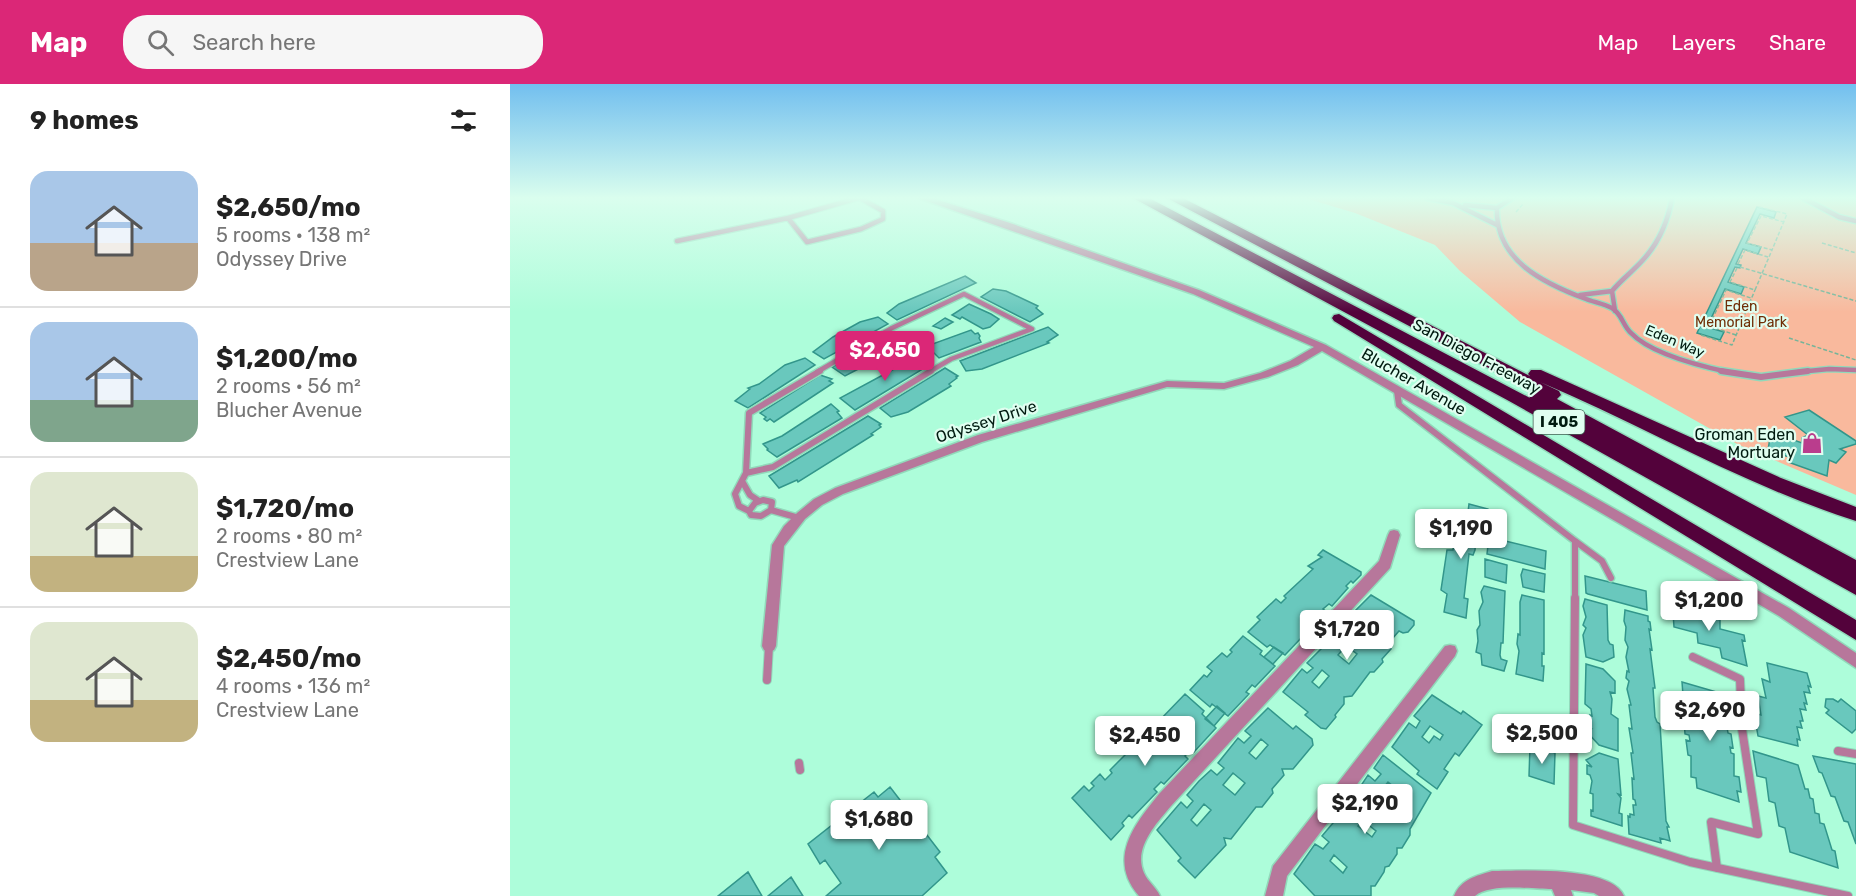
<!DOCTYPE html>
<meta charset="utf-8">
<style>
:root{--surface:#fff;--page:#f6f6f6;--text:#222;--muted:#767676;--line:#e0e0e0;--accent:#db2777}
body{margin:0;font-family:Rubik,sans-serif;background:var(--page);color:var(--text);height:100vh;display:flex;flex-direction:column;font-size:22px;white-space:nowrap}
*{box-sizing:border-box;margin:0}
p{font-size:20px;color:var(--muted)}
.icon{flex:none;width:33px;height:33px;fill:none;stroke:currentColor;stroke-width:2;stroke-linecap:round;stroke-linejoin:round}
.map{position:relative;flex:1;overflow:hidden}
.sheet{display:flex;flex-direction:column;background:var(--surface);width:510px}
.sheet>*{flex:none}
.price{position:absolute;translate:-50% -51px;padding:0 14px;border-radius:6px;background:#fff;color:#222;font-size:20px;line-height:39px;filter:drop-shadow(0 2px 3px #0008)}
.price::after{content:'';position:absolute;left:50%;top:36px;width:18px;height:14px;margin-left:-9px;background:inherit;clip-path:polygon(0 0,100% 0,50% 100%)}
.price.selected{background:var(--accent);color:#fff}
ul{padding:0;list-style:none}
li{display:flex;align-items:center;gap:18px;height:150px;padding:0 30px}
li+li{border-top:2px solid var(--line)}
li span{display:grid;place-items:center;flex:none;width:168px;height:120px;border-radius:18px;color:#555}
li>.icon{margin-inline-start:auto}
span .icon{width:72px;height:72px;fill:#fffc;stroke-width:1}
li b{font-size:26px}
h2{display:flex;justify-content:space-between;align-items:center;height:72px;padding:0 30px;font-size:26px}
header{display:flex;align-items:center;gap:36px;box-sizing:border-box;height:84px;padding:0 30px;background:var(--accent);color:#fff}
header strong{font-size:28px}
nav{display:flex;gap:33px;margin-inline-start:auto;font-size:21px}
.search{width:420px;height:54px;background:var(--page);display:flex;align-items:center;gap:15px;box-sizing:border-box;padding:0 21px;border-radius:24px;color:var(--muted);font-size:22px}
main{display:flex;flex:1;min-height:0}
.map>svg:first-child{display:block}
</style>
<header>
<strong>Map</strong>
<div class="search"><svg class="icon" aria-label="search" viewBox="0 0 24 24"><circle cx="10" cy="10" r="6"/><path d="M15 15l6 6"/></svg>Search here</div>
<nav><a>Map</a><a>Layers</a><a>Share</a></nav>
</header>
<main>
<section class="sheet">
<h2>9 homes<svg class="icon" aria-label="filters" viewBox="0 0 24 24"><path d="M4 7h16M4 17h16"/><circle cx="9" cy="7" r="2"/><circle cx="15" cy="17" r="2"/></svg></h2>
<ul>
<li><span style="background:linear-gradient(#a9c7e8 60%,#b9a48a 0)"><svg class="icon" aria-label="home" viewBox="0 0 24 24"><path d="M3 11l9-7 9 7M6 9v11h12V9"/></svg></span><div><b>$2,650/mo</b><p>5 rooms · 138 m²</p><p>Odyssey Drive</p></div></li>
<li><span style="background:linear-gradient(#a9c7e8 65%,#7fa58c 0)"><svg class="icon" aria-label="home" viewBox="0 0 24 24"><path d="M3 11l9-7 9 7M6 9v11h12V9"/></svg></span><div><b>$1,200/mo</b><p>2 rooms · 56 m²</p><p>Blucher Avenue</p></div></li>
<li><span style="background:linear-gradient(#dfe7d0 70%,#c2b280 0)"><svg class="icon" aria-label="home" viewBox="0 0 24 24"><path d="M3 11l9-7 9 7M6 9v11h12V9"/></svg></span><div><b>$1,720/mo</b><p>2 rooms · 80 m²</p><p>Crestview Lane</p></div></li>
<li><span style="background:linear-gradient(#dfe7d0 65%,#c2b280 0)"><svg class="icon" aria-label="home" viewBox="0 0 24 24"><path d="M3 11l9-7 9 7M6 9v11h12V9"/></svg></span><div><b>$2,450/mo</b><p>4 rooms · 136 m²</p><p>Crestview Lane</p></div></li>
</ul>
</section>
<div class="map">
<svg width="1346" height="812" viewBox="0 0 1346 812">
<rect width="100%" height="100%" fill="#adfdda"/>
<path fill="#f9b99d" d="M795 114H1346V411L1229 361 1010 238 950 187 925 161 845 129Z"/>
<path fill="#69c8bd" stroke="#32968b" stroke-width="1.5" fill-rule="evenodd" d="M1247 123 1266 128 1264 134 1250 130 1236 159 1251 163 1248 170 1233 165 1226 180 1231 181 1230 184 1225 183 1218 198 1234 203 1231 210 1215 205 1197 243 1214 248 1210 256 1187 249Z
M455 192 466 199 387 236 377 229 389 220Z
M483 205 496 207 528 222 526 224 533 230 520 238 471 213Z
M459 220 481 230 489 235 480 243 473 245 452 233 450 235 442 231Z
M368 233 378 240 314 275 303 268 323 253 350 238Z
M435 234 443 238 431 245 423 242Z
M538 243 548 251 537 258 539 259 472 285 456 287 450 277Z
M461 246 465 250 468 249 470 252 469 254 471 258 429 274 417 262Z
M378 251 389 255 386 257 390 259 356 281 335 292 322 283Z
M406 270 421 280 345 326 330 314 384 285Z
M295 274 305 281 238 324 225 317 240 305 238 304 249 300 275 281Z
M435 284 448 292 446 293 447 294 439 300 441 302 398 328 381 333 370 324Z
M310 291 322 295 319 297 323 299 264 338 260 335 257 337 254 335 256 333 250 329Z
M321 320 329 327 327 328 332 334 267 373 257 366 258 365 253 360 272 352Z
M1299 326 1346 357V360L1330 365 1336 368 1326 379 1319 376 1317 392 1278 378 1279 373 1258 366 1261 348 1292 359V354L1298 351 1275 333Z
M358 332 371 340 369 341 371 343 361 350 363 351 288 398 287 396 269 404 259 392Z
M959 420 978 425V430L977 441 967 439 965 466 963 471 959 470 954 514 958 515 956 534 934 528 937 510 931 506 937 466H943L946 435 947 434 957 436Z
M979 453 1036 467 1035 485 977 470Z
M813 466 851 488V491L843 499 841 497 836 502 838 504 822 522 819 520 813 525 817 528 799 546 796 544 791 550 793 552 775 571 760 561 757 563 738 548 750 536 747 533 766 515 771 519 776 514 774 512 803 485 798 482 812 473 808 471Z
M975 475 997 481 996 499 975 493Z
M1013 485 1035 490 1034 508 1013 503 1011 491Z
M1075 492 1136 507 1137 526 1078 510 1076 509Z
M974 502 995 507 993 559H991L990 571 991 575 997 577 994 587 972 581 971 570 966 568 968 557 967 546 970 541 969 527 973 518 971 508Z
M861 511 904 537V541L898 548 893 549 889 547 876 562 881 565 872 575 873 578 864 588H860L842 612 834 613V620L825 631 826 633 816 645 811 644 795 631 798 628 773 608 792 585 797 589 803 584 797 579 816 560 822 564 827 558 821 554 838 534 844 538 849 533 843 529ZM858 535 865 540 855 551 848 546ZM836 562 847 570 839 580 828 571ZM812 586 819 592 809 604 802 598Z
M1012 511 1034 516V570L1032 569V582H1034L1033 597 1006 590 1009 567 1007 560 1008 550 1010 551V518Z
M1075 515 1097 521 1098 556 1100 560 1103 561 1104 573 1093 578 1076 573 1073 551 1076 544 1073 541 1076 533 1073 522Z
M1162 515 1187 521 1186 530 1210 536V545L1234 551 1235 557 1232 556 1237 582 1212 574 1210 564 1188 559 1187 549 1164 543Z
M1115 526 1138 532V537L1140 538 1141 546 1139 545 1142 566 1140 565 1145 604H1143L1145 633 1147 638 1150 640 1156 737 1159 743H1157L1160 757 1150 754 1151 759 1119 750 1118 732 1120 733V730L1124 731 1123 721H1126L1125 716 1123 715 1122 694 1124 695 1121 669H1123L1119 644 1122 645 1119 621H1121L1117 605 1119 597 1116 594 1117 587 1119 588 1116 573 1118 563 1115 556 1116 543 1114 537Z
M733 552 752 567 750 570 765 582 745 603 742 601 736 608 739 610 718 632 702 620 700 623 680 606 694 591 697 593 702 587 697 583 712 569 717 573 722 568 720 566Z
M764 563 773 569 763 580 754 573Z
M1257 579 1297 589 1301 603 1298 602 1300 609 1294 608 1297 620 1294 619 1296 626 1290 625 1293 637H1290L1292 644 1287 643 1290 656 1287 655 1288 662 1248 652 1244 629 1251 631 1248 612 1256 614 1252 595 1260 598Z
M1076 580 1093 585 1105 597V609L1100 608 1102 615 1101 630 1108 635V667L1089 661 1076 647 1081 645 1077 644 1076 635 1080 636V631L1082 632 1081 625 1075 620Z
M1172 598 1217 611 1220 644 1217 643 1218 649 1221 650 1223 664 1220 663 1221 669 1224 670V692L1229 693 1231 708 1227 707 1229 718 1187 704 1186 694 1181 693V672L1178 671 1176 656 1180 657 1179 651 1175 650 1174 636 1178 637 1177 631 1174 630 1172 616 1177 618V612L1173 611Z
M675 610 694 627 692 630 706 644 684 668 681 665 675 672 678 675 654 700 651 698 644 705 647 708 622 734 619 731 612 739 614 742 601 756 562 714 574 702 579 707 584 702 581 699 590 690 595 696 602 689 600 686 632 654 634 656 640 650 635 645 643 636 647 639Z
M922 611 951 630 953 627 972 641 949 672 945 669 934 685 938 688 927 705 907 690 909 687 882 663 899 639 906 644 910 637 904 632ZM920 642 933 651 930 656 924 652 919 659 912 653Z
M1316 615H1323L1328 618 1331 615 1346 627V645L1342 649 1316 629 1319 626 1315 623Z
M707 622 715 629 704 642 695 635Z
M758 624 783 645 786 642 802 655 803 661 783 685H772L774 691 762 705 763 709 752 723H746L721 755 714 754 716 761 685 794 668 777 671 774 647 746 671 718 677 724 683 717 677 711 689 697 701 686 707 691 714 684 708 679 728 654 734 659 741 652 735 647ZM751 655 758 661 746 675 739 669ZM723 689 735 699 725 711 713 701ZM694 720 701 726 687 742 681 736Z
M1020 662 1045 669 1044 700 1019 692Z
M1243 667 1288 681 1295 705H1298L1300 714 1303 715 1305 729 1309 730 1310 739 1314 740 1322 766 1325 767 1328 784 1280 768 1275 744 1269 742 1265 719 1259 717 1256 694 1247 692Z
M1089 669 1108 675 1111 711 1108 710 1111 714 1109 729 1112 730V742L1081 732V726L1083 727V710L1080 709 1082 697 1080 691 1077 690V681L1082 683 1076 676Z
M873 671 921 709 900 745V751L892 764H887V770L879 782 875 783 874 788 865 802H861V812H805L784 790 805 760 813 765 819 758 812 752 834 726 841 732 847 724 840 718 858 691 865 697 871 690 864 684ZM878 698 892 709 890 711 884 706 879 714 871 707ZM852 736 866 747 862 753 848 742ZM824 771 837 783 833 789 820 777Z
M1303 672 1346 680V760L1338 738 1334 737 1325 713 1321 712 1312 689 1309 688Z
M380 703 430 768 425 773 437 789 412 812H316L331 799 315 776 310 780 298 760 364 708 368 713Z
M238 788 252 812H208Z
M281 793 293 812H258Z"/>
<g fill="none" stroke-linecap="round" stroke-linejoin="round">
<defs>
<path id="lane-far2" d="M348 114 278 134 297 158 351 145 373 135V127L350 114
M918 114 943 119 987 141
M1293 114 1329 133 1346 137
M955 121 987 124 1002 114
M987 124C985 176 1033 199 1076 215 1084 218 1094 220 1102 224 1112 230 1113 242 1121 249 1141 270 1190 282 1218 288
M167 157 278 134
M1070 211 1102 207
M1105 227 1102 207C1111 196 1122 188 1132 177 1148 160 1158 137 1162 114
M307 288 382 244 454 210 522 245 441 275 419 288
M1288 288 1319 285 1346 286"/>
<path id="lane-far1" d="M1211 287 1251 293 1298 287
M887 307 889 321 1065 457V515
M236 389 225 410 229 422 239 427
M236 389 239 329 310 287
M236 389 263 383 421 287
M232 397 240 411 249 417
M253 416 262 418 261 426 251 432 241 431 239 427 245 419Z
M261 426 289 434
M1065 457 1092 477 1101 494"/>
<path id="lane" d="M1065 514 1063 741 1180 778 1338 812
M1183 573 1230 595 1232 645 1248 750 1201 738 1207 784
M257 596 259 562
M1328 667 1346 670
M289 679 290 686"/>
<path id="street" d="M408 114H422L500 139 689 206 816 261 1279 524 1346 569V584L1269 532 812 267 788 281 758 293 714 305 657 303 472 358 333 410 312 421 295 435 274 462 266 562 264 566 259 568 254 566 252 562 262 461 274 442 287 429 304 415 325 404 468 351 657 297 714 299 750 289 780 277 804 263 683 210Z
M884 446 888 447 890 451 880 484 661 722C646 740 623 764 634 789 638 798 646 803 650 812H629C597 775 624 741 649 710L869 477 878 451 880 447Z
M940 561 945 562 947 567 945 572 777 792 773 812H755L763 782 935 562Z
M982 787C1011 787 1101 781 1114 812H1089L1084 809 1061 806 1063 812H1045L1042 805C1023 805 980 799 965 812H944C951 795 966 792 982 787Z"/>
<path id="highway" d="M623 114H639L1020 314 1018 311 1022 307 657 114H673L1020 292 1018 290 1021 286H1031L1271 394 1346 423V437C1236 402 1136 343 1030 298L1049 307 1051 311 1047 315 1346 476V511L999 317Z
M829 230 1346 536V556L824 237 822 234 824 231Z"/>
</defs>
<use href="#lane-far2" stroke="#91d9ba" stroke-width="7"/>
<use href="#lane-far1" stroke="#91d9ba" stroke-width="9"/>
<use href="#lane" stroke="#91d9ba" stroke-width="10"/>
<use href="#street" stroke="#91d9ba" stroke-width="3"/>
<use href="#highway" stroke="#91d9ba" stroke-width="3"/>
<path stroke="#75b499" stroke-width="1.5" stroke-dasharray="4 2" stroke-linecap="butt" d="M1249 123 1277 130 1262 166
M1006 128 1013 120
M1312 159 1346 169
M1228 180 1235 166 1258 173
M1230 183 1346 217
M1227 184 1220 198 1245 206 1262 166 1237 159 1251 132 1274 138
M1191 251 1222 261 1245 206
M1226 251 1199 242 1216 206 1241 214
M1279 254 1346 276"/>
<use href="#lane-far2" stroke="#b7779b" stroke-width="4.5"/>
<use href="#lane-far1" stroke="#b7779b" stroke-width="6"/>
<use href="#lane" stroke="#b7779b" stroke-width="8"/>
<use href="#street" fill="#b7779b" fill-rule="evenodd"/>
<use href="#highway" fill="#53023b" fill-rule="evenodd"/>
</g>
<linearGradient id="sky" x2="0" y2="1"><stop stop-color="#72bfef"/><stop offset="0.5" stop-color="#dafeee"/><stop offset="1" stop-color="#dafeee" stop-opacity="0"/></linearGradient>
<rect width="1346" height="228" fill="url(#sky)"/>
<defs>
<symbol id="shop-bare" viewBox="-9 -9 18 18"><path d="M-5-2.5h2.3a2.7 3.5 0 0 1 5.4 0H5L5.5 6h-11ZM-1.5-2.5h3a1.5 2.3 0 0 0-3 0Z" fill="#ba3d8d" stroke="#e0fef0" stroke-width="2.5" paint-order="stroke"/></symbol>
</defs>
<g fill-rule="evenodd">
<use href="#shop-bare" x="1287" y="344" width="30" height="30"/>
</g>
<g text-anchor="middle" stroke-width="4.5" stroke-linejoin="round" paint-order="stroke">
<g font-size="14" fill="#6f2d05" stroke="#e0fef0">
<text x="1231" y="227">Eden<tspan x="1231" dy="16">Memorial Park</tspan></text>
</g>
<g font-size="14" fill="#001b10" stroke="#e0fef0">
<text transform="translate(1165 257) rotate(23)" y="5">Eden Way</text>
</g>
<rect fill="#e0fef0" stroke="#435f53" stroke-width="1.5" x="1023.5" y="326" width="51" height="24" rx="4.5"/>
<g font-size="15" font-weight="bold" fill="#001b10">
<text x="1049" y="343">I 405</text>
</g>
<g font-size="16" fill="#001b10" stroke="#e0fef0">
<text transform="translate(967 272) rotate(28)" y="6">San Diego Freeway</text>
<text transform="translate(904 297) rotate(30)" y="6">Blucher Avenue</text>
<text transform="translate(476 337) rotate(-18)" y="6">Odyssey Drive</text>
</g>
<g font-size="16" fill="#001b10" stroke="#e0fef0" text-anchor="end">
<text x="1285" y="356">Groman Eden<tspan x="1285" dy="18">Mortuary</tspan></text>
</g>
</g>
</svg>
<b class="price selected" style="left:375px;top:298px">$2,650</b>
<b class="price" style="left:951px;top:476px">$1,190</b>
<b class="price" style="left:1199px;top:548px">$1,200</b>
<b class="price" style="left:837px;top:577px">$1,720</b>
<b class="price" style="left:1200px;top:658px">$2,690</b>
<b class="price" style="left:1032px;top:681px">$2,500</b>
<b class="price" style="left:635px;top:683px">$2,450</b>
<b class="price" style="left:855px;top:751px">$2,190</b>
<b class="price" style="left:369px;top:767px">$1,680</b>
</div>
</main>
